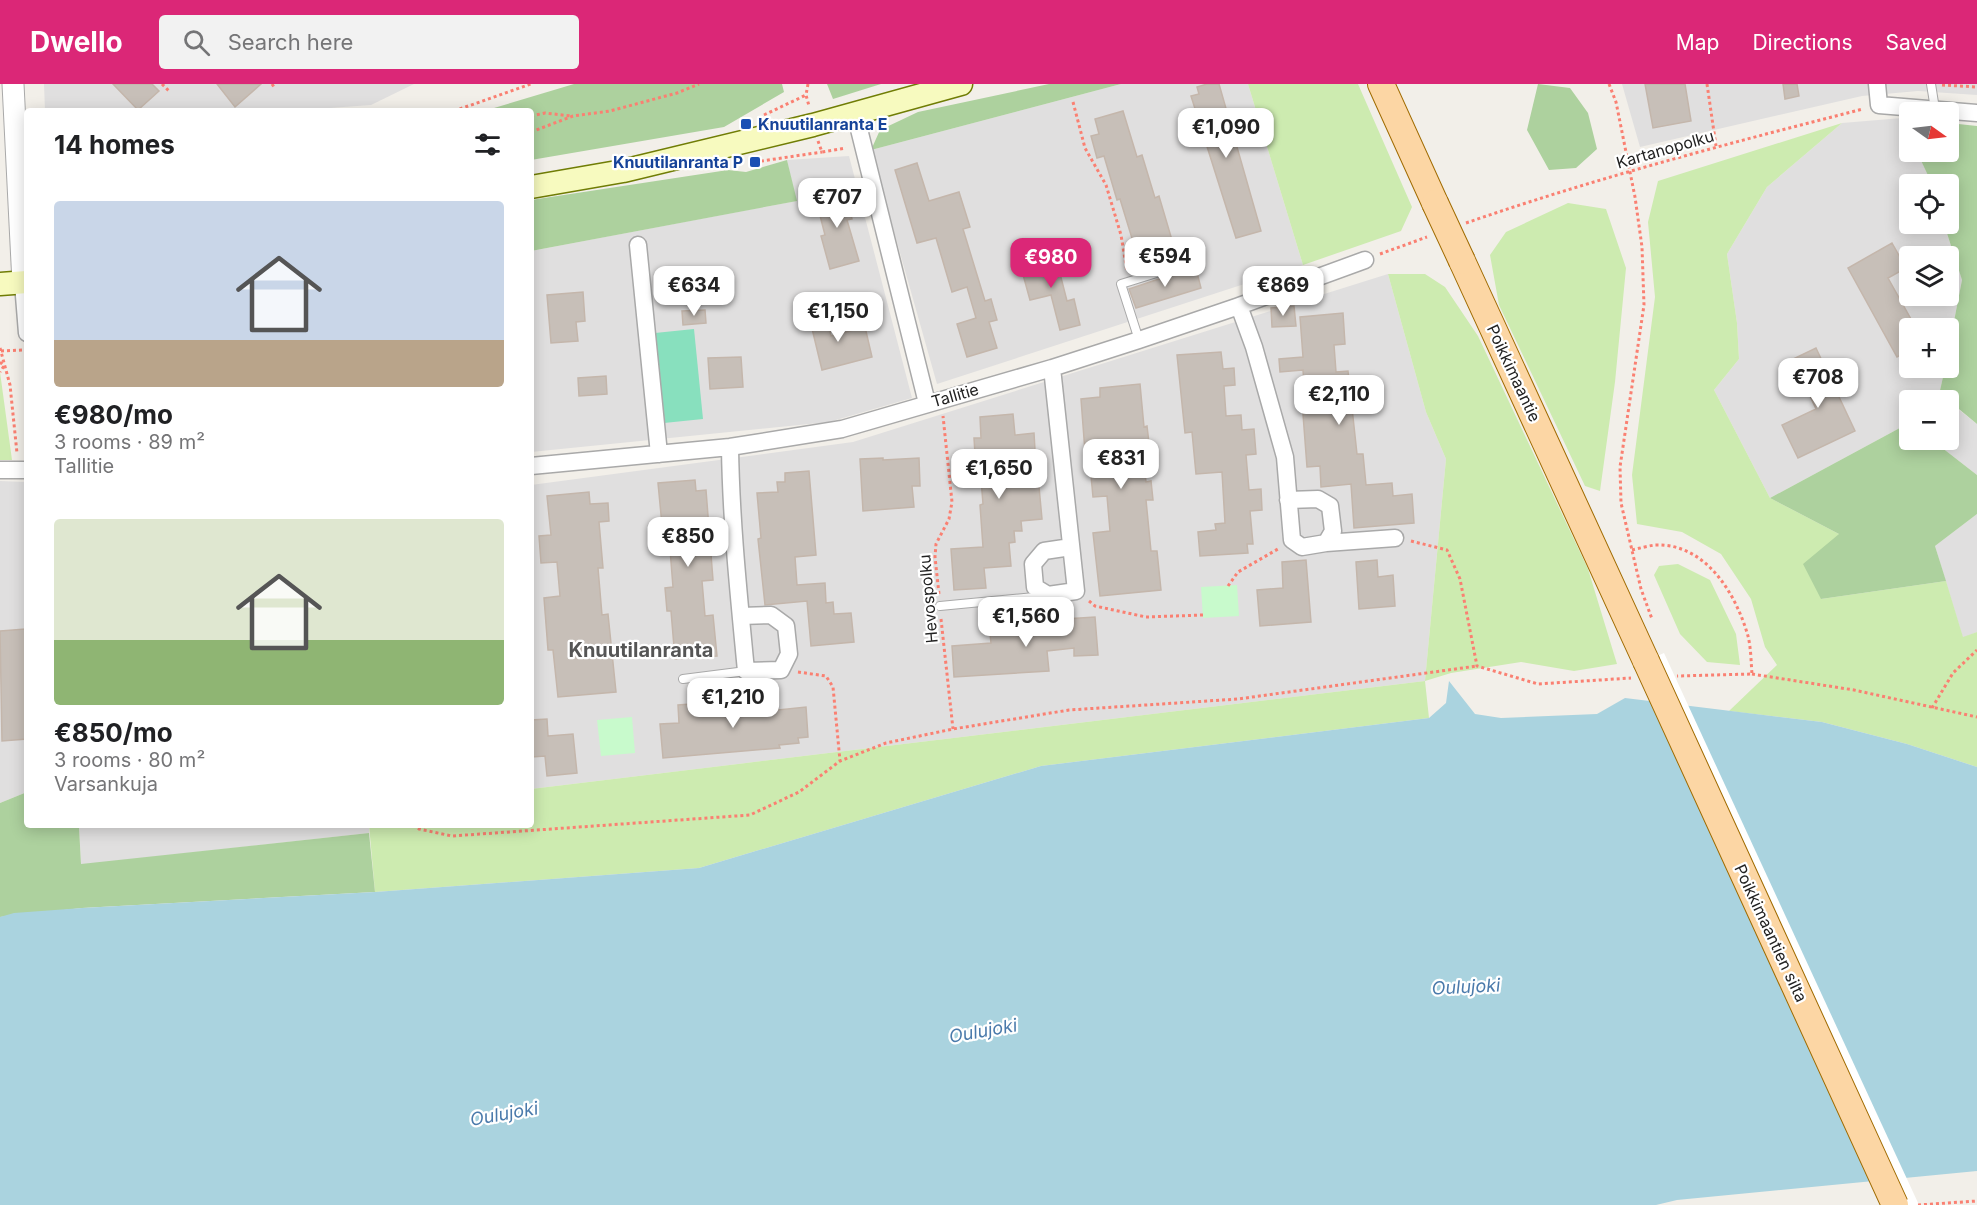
<!DOCTYPE html>
<meta charset="utf-8">
<style>
:root{--surface:#fff;--page:#f2f2f2;--text:#202124;--muted:#757577;--accent:#db2777}
body{margin:0;font-family:Inter,sans-serif;background:var(--page);color:var(--text);height:100vh;display:flex;flex-direction:column;font-size:22px;white-space:nowrap}
*{box-sizing:border-box;margin:0}
p{font-size:20px;color:var(--muted)}
.icon{flex:none;width:33px;height:33px;fill:none;stroke:currentColor;stroke-width:2;stroke-linecap:round;stroke-linejoin:round}
.map{position:relative;flex:1;overflow:hidden}
.side{position:absolute;left:24px;top:24px;width:510px;height:720px;display:flex;flex-direction:column;background:var(--surface);border-radius:6px;box-shadow:0 3px 15px #0003}
.side>*{flex:none}
.needle{width:39px;rotate:104deg}
.fabs{position:absolute;left:1899px;top:18px;display:grid;gap:12px}
.fabs a{display:grid;place-items:center;width:60px;height:60px;border-radius:6px;background:var(--surface);box-shadow:0 3px 15px #0003;font-size:30px}
.price{position:absolute;translate:-50% -51px;padding:0 14px;border-radius:12px;background:#fff;color:#222;font-size:20px;line-height:39px;filter:drop-shadow(0 2px 3px #0008)}
.price::after{content:'';position:absolute;left:50%;top:36px;width:18px;height:14px;margin-left:-9px;background:inherit;clip-path:polygon(0 0,100% 0,50% 100%)}
.price.selected{background:var(--accent);color:#fff}
ul{padding:0;list-style:none}
li{display:grid;align-content:center;gap:12px;height:318px;padding:0 30px}
li span{display:grid;place-items:center;height:186px;border-radius:6px;color:#555}
li>.icon{margin-inline-start:auto}
span .icon{width:108px;height:108px;fill:#fffc;stroke-width:1}
li b{font-size:26px}
h2{display:flex;justify-content:space-between;align-items:center;height:72px;padding:0 30px;font-size:26px}
header{display:flex;align-items:center;gap:36px;box-sizing:border-box;height:84px;padding:0 30px;background:var(--accent);color:#fff}
header strong{font-size:28px}
nav{display:flex;gap:33px;margin-inline-start:auto;font-size:21px}
.search{width:420px;height:54px;background:var(--page);display:flex;align-items:center;gap:15px;box-sizing:border-box;padding:0 21px;border-radius:6px;color:var(--muted);font-size:22px}
.map>svg:first-child{display:block}
</style>
<header>
<strong>Dwello</strong>
<div class="search"><svg class="icon" aria-label="search" viewBox="0 0 24 24"><circle cx="10" cy="10" r="6"/><path d="M15 15l6 6"/></svg>Search here</div>
<nav><a>Map</a><a>Directions</a><a>Saved</a></nav>
</header>
<div class="map">
<svg width="1977" height="1121" viewBox="0 0 1977 1121">
<rect width="100%" height="100%" fill="#f2efe9"/>
<path fill="#e0dfdf" fill-rule="evenodd" d="M44 0H414L371 21 288 27H45Z
M1121 0H1248L1303 181 937 300 871 66Z
M1622 0H1977V11L1918 7 1862 12 1640 63Z
M1902 34 1909 50 1910 68H1917L1932 100H1910V140H1944L1962 196 1949 263 1948 244H1910V284H1945L1939 311 1946 316H1910L1909 339 1770 414 1714 306 1739 275 1737 239 1727 170 1767 103 1842 39ZM1910 172H1948V212H1910Z
M849 72 912 314 829 338 531 368V167L796 117 787 76Z
M1388 190 1426 328 1446 375 1425 597 531 705V401L853 358Z
M1949 318 1977 340V391L1932 356H1948Z
M0 397 25 398 27 423V708L0 719Z
M1977 430V548L1963 554 1935 462Z
M79 741H369V749L81 781Z"/>
<path fill="#cdebb0" d="M1248 0H1358L1412 123 1401 147 1303 181Z
M1842 39 1767 103 1727 170 1737 239 1739 275 1714 306 1770 414 1839 450 1821 515 1946 497 1963 553 1977 548V683L1907 660 1822 638 1729 627 1777 581 1765 563 1751 515 1721 470 1682 448 1637 440 1632 391 1655 213 1648 138 1658 97Z
M1568 119 1606 125 1626 184 1615 298 1600 407 1585 402 1499 221 1490 171 1506 148Z
M1388 190H1425L1445 203 1478 252 1588 485 1617 580 1574 587 1521 578 1451 589 1425 597 1429 634 1041 682 699 784 375 808 369 741H531V705L1425 597 1446 375 1426 328Z
M0 288 12 376H0Z
M1678 480 1710 496 1736 550 1740 581 1707 578 1680 550 1654 491 1659 482Z"/>
<path fill="#add19e" d="M574 0H782L784 8 724 43 531 76V27H484Z
M827 0H881L833 15Z
M1049 0H1121L871 66 880 46 918 28Z
M1538 0 1570 4 1588 29 1597 65 1576 84 1549 86 1527 46Z
M1949 39 1977 42V340L1948 316 1939 311 1945 284H1948L1949 263 1962 196 1944 140H1948V100H1932L1917 68H1948Z
M787 76 797 117 531 167V116L728 86 746 88Z
M1909 339 1910 356H1932L1977 391V430L1935 462 1946 497 1821 515 1803 480 1839 450 1770 414Z
M27 708V741H49V744L79 743 81 780 369 749 375 808 82 824 0 833V719Z"/>
<path fill="#c8facc" d="M1237 501 1239 532 1203 534 1201 503Z
M632 633 635 669 601 672 597 636Z"/>
<path fill="#88e0be" d="M694 245 703 335 664 339 655 249Z"/>
<path fill="#aad3df" d="M1449 597 1475 630 1501 634 1597 630 1625 614 1822 638 1907 660 1977 683V1087L1677 1116 1656 1121H0V833L14 829 82 824 375 808 699 784 1041 682 1429 634 1446 619Z"/>
<path fill="#fff" d="M1664 569 1919 1121H1895L1646 577Z"/>
<path fill="#c7bfb8" stroke="#c4b6ab" stroke-width="1.5" d="M113 0H152L159 7 138 26Z
M217 0H261L235 23Z
M1207 0H1219L1261 147 1236 154 1191 12 1199 10 1197 3Z
M1645 0H1685L1691 37 1653 44Z
M1783 0H1797L1799 12 1785 15Z
M1123 27 1137 73 1142 71 1155 114 1159 112 1174 163 1179 161 1183 174 1142 187 1120 115 1117 116 1104 72 1097 74 1091 52 1099 50 1095 35Z
M917 79 929 117 959 108 970 143 963 145 985 217 991 215 997 236 989 238 997 264 967 273 957 240 976 234 967 203 952 208 936 154 917 159 895 86Z
M844 104 852 135 847 136 859 177 830 185 821 152 825 151 815 112Z
M1892 159 1906 184 1888 194 1916 244H1910V266L1897 273 1848 184Z
M1055 170 1067 217 1074 215 1080 241 1060 246 1051 211 1030 216 1022 187 1031 184 1029 177Z
M1196 185 1201 204 1136 224 1129 205 1186 186 1187 188Z
M583 208 585 237 576 238 578 257 551 259 547 211Z
M1294 222 1296 242 1272 243 1271 224Z
M825 224 831 252 865 243 872 273 822 286 808 228Z
M705 226 706 239 683 241 682 227Z
M1343 229 1345 260 1334 261 1336 288 1348 287 1357 370H1363L1366 401 1392 399 1393 412 1412 410 1414 439 1354 444 1351 400 1321 403 1320 382 1307 383 1302 317H1305L1303 286 1280 288 1279 275 1303 273 1300 233Z
M1816 264 1855 347 1798 374 1782 341 1816 325 1793 275Z
M1221 268 1223 285 1234 284 1235 301 1224 302 1226 332 1241 331 1242 346 1254 345 1256 370 1246 371 1249 406 1261 405 1262 426 1250 427 1253 460H1247L1248 469 1200 472 1198 448 1216 446 1215 440 1225 439 1222 388 1196 390 1192 348 1185 349 1177 271Z
M741 273 743 303 710 305 708 274Z
M606 292 607 310 579 312 578 294Z
M1140 300 1144 343 1147 342 1149 359H1142L1146 398 1151 397 1153 416H1146L1151 467H1157L1161 506 1100 512 1093 449 1110 447 1107 412 1093 413 1090 381H1086L1081 315 1100 313V304Z
M1013 330 1015 351 1034 349 1035 366 1027 367 1028 393 1038 392 1042 435 1021 437 1022 447H1014L1015 458 1009 459 1011 482 984 484 986 504 954 506 951 465 983 463 980 421 983 420 979 370H975L974 354H981L980 333Z
M883 374V376L919 374 920 402H912L914 423 863 427 860 375Z
M809 387 816 471 795 473 797 501 825 499 826 519 833 518 834 530 851 529 854 558 811 562 807 517 765 521 758 455 761 454 757 409 778 408 777 398H785V389Z
M695 396 696 407 706 406 713 496 702 497 705 532 713 531 717 572 675 575 671 527H667L665 504 673 503 668 440 662 441 658 399Z
M589 408 590 420 608 419 609 437 599 438 603 484H598L602 531 608 530 616 608 558 613 553 566H548L544 514 560 512 557 478 541 479 539 452 551 451 547 412Z
M1306 476 1311 538 1260 542 1257 506 1283 504 1282 478Z
M1377 476 1378 493 1393 491 1395 522 1359 525 1356 478Z
M1095 533 1098 571 1074 572V564L1047 567 1049 587 954 593 952 562 991 559 990 550 1034 547 1033 537Z
M25 545 27 655 2 657 0 547Z
M777 612 778 626 806 623 808 653 798 654 799 659 779 661 780 664 663 674 660 640 679 639 678 621 705 619 706 632 737 629 736 617Z
M547 635 548 652 573 650 577 689 547 692 545 672 532 673 531 636Z"/>
<g fill="none" stroke-linecap="round" stroke-linejoin="round">
<defs>
<path id="service" d="M1931 0 1935 25
M1139 256 1121 200 1189 179
M940 522 1045 512
M683 595 746 587"/>
<path id="minor" d="M1877 0 1879 21 1977 29
M855 29 927 319
M638 161 659 370
M23 199 27 249
M1239 222 1254 263 1285 373 1292 456 1302 463 1326 459 1333 447 1330 422 1318 415 1288 416
M1052 284 1076 507 1048 511 1035 503 1033 480 1044 467 1071 463
M730 363C731 438 739 513 746 587L781 586 789 570 786 542 771 531 741 532
M531 382 730 363 842 345 1052 284 1139 256 1239 222 1365 176
M0 386H27
M1326 459 1395 454"/>
<path id="tertiary" d="M13 0 23 199"/>
<path id="secondary" d="M531 103 623 87 813 41 961 0
M0 200 27 198"/>
<path id="primary" d="M1381 0 1435 119
M1462 177 1646 577"/>
</defs>
<use href="#service" stroke="#a9a9a9" stroke-width="10"/>
<use href="#minor" stroke="#a9a9a9" stroke-width="19"/>
<use href="#tertiary" stroke="#a9a9a9" stroke-width="23"/>
<use href="#secondary" stroke="#707d05" stroke-width="25"/>
<use href="#primary" stroke="#a06b00" stroke-width="28"/>
<path stroke="#fa8072" stroke-width="3" stroke-dasharray="3 3" stroke-linecap="butt" d="M162 0 170 8
M272 0 274 3
M808 0 806 11 809 22
M1609 0 1616 18 1635 113 1642 163 1644 221 1620 383 1621 419 1641 505 1652 535
M1707 0 1716 62
M1942 1 1977 3
M1073 18 1085 64 1106 101 1121 151 1127 187
M454 27 531 0
M764 31 806 11
M531 32 545 29 571 32
M531 48 573 32 610 27 677 9 699 0
M818 57 822 68 846 64
M755 78 822 68
M1466 139C1596 94 1730 59 1863 25
M1380 170 1427 153
M0 264 10 301 17 369
M1 267 23 266
M0 278 4 282 0 288
M1411 457 1447 466 1460 495 1477 582 1538 600 1631 594
M1632 466C1640 464 1648 462 1655 461 1706 459 1736 510 1748 552 1751 564 1751 578 1752 590L1677 592
M1228 502 1238 488 1278 465
M939 510 935 473 936 460 949 435 952 418 943 332
M1089 517 1095 522 1146 533 1203 531
M941 535 953 645
M798 588 826 592 833 603 840 677
M1752 590 1854 606 1977 633
M1932 624 1953 589 1977 566
M413 741 419 745 452 752 750 731 799 708 840 677 886 659 953 645 1069 626 1238 615 1477 582
M1918 1121 1977 1117"/>
<use href="#service" stroke="#fff" stroke-width="8"/>
<use href="#minor" stroke="#fff" stroke-width="16"/>
<use href="#tertiary" stroke="#fff" stroke-width="21"/>
<use href="#secondary" stroke="#f7fabf" stroke-width="22"/>
<use href="#primary" stroke="#fcd6a4" stroke-width="26"/>
<defs>
<path id="primary-bridge" d="M1435 119 1462 177
M1646 577 1895 1121"/>
</defs>
<use href="#primary-bridge" stroke="#a06b00" stroke-width="28" stroke-linecap="butt"/>
<use href="#primary-bridge" stroke="#fcd6a4" stroke-width="26"/>
</g>
<g fill="#1a4fb4" stroke="#fff" stroke-width="2">
<rect x="740" y="34" width="12" height="12" rx="3"/>
<rect x="749" y="72" width="12" height="12" rx="3"/>
</g>
<g text-anchor="middle" stroke-width="4.5" stroke-linejoin="round" paint-order="stroke">
<g font-size="16" font-weight="bold" fill="#164399" stroke="#fff" text-anchor="start">
<text x="758" y="46">Knuutilanranta E</text>
<text x="743" y="84" text-anchor="end">Knuutilanranta P</text>
</g>
<g font-size="16" fill="#222" stroke="#fff">
<text transform="translate(1665 65) rotate(-16)" y="6">Kartanopolku</text>
<text transform="translate(1514 289) rotate(65)" y="6">Poikkimaantie</text>
<text transform="translate(955 311) rotate(-16)" y="6">Tallitie</text>
<text transform="translate(928 515) rotate(-95)" y="6">Hevospolku</text>
<text transform="translate(1771 849) rotate(65)" y="6">Poikkimaantien silta</text>
</g>
<g font-size="18" font-style="italic" fill="#4a7aab" stroke="#fff">
<text transform="translate(1466 903) rotate(-3)" y="6">Oulujoki</text>
<text transform="translate(983 947) rotate(-10)" y="6">Oulujoki</text>
<text transform="translate(504 1030) rotate(-10)" y="6">Oulujoki</text>
</g>
<g font-size="20" font-weight="bold" fill="#555" stroke="#fff">
<text x="641" y="573">Knuutilanranta</text>
</g>
</g>
</svg>
<div class="fabs">
<a><svg class="needle" viewBox="-14 -14 28 28"><path d="M0-13l5 13h-10z" fill="#e53935"/><path d="M0 13l5-13h-10z" fill="#757577"/></svg></a>
<a><svg class="icon" aria-label="locate" viewBox="0 0 24 24"><circle cx="12" cy="12" r="6"/><path d="M12 2v4M12 18v4M2 12h4M18 12h4"/></svg></a>
<a><svg class="icon" aria-label="layers" viewBox="0 0 24 24"><path d="M12 4l9 5-9 5-9-5zM3 14l9 5 9-5"/></svg></a>
<a>+</a>
<a>−</a>
</div>
<b class="price" style="left:1226px;top:75px">€1,090</b>
<b class="price" style="left:837px;top:145px">€707</b>
<b class="price" style="left:1165px;top:204px">€594</b>
<b class="price selected" style="left:1051px;top:205px">€980</b>
<b class="price" style="left:694px;top:233px">€634</b>
<b class="price" style="left:1283px;top:233px">€869</b>
<b class="price" style="left:838px;top:259px">€1,150</b>
<b class="price" style="left:1818px;top:325px">€708</b>
<b class="price" style="left:1339px;top:342px">€2,110</b>
<b class="price" style="left:1121px;top:406px">€831</b>
<b class="price" style="left:999px;top:416px">€1,650</b>
<b class="price" style="left:688px;top:484px">€850</b>
<b class="price" style="left:1026px;top:564px">€1,560</b>
<b class="price" style="left:733px;top:645px">€1,210</b>
<section class="side">
<h2>14 homes<svg class="icon" aria-label="filters" viewBox="0 0 24 24"><path d="M4 7h16M4 17h16"/><circle cx="9" cy="7" r="2"/><circle cx="15" cy="17" r="2"/></svg></h2>
<ul>
<li><span style="background:linear-gradient(#c9d6e8 75%,#b9a48a 0)"><svg class="icon" aria-label="home" viewBox="0 0 24 24"><path d="M3 11l9-7 9 7M6 9v11h12V9"/></svg></span><div><b>€980/mo</b><p>3 rooms · 89 m²</p><p>Tallitie</p></div></li>
<li><span style="background:linear-gradient(#dfe7d0 65%,#8fb573 0)"><svg class="icon" aria-label="home" viewBox="0 0 24 24"><path d="M3 11l9-7 9 7M6 9v11h12V9"/></svg></span><div><b>€850/mo</b><p>3 rooms · 80 m²</p><p>Varsankuja</p></div></li>
</ul>
</section>
</div>
